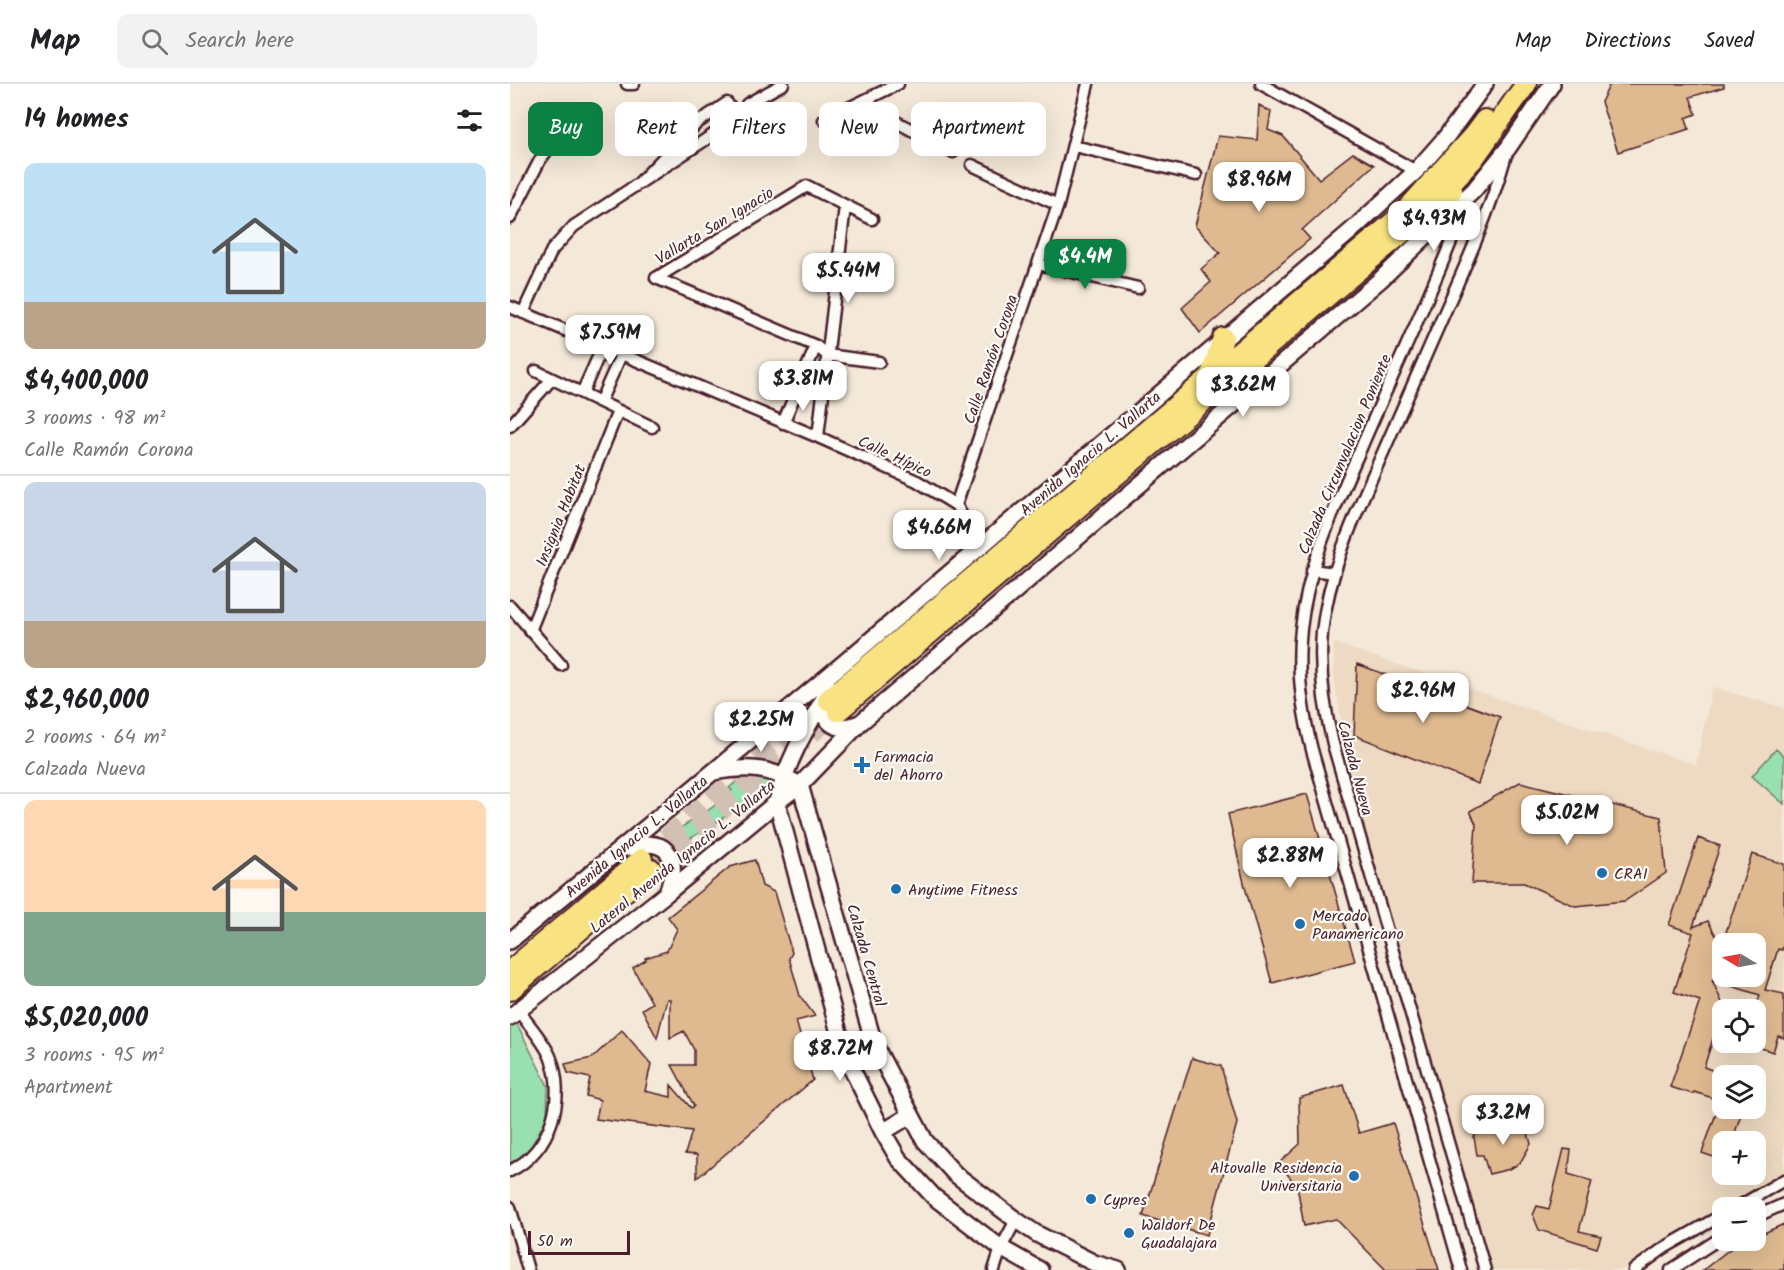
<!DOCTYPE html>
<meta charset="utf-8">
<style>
:root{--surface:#fff;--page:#f2f2f2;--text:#202124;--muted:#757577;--line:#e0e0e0;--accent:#0b8043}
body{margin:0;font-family:Kalam,sans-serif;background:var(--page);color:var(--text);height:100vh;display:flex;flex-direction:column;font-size:22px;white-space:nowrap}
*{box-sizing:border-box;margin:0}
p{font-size:20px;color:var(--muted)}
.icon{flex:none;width:33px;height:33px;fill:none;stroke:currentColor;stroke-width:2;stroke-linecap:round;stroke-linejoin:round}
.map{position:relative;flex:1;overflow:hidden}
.panel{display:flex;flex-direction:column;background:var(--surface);width:510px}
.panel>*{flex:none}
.banner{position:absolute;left:18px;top:18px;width:570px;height:54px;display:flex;gap:12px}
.needle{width:39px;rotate:280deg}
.buttons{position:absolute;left:1202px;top:849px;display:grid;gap:12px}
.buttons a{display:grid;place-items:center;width:54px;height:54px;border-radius:12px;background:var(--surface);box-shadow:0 6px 24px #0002;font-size:30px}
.scale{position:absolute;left:18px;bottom:15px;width:102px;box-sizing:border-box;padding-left:6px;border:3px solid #4a1f2b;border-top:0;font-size:16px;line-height:21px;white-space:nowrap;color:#4a1f2b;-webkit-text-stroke:4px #fdfcf7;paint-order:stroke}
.price{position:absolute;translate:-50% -51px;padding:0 14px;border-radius:12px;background:#fff;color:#222;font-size:20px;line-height:39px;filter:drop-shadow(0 2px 3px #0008)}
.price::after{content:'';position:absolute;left:50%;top:36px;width:18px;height:14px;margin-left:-9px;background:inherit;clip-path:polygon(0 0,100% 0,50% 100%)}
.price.current{background:var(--accent);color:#fff}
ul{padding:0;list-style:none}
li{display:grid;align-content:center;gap:12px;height:318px;padding:0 24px}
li+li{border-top:2px solid var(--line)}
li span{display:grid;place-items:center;height:186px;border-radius:12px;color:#555}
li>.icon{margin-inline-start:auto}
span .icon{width:108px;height:108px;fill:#fffc;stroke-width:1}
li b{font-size:26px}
h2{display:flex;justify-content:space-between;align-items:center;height:72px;padding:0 24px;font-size:26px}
.tag{padding:0 21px;border-radius:12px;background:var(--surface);box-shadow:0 6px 24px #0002;font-size:21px;line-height:54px}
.tag.current{background:var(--accent);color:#fff}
header{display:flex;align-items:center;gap:36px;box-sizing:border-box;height:84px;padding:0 30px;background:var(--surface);border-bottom:2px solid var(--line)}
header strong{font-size:28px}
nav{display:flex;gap:33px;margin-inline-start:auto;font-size:21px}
.search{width:420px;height:54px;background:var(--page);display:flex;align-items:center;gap:15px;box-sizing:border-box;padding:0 21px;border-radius:12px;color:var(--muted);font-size:22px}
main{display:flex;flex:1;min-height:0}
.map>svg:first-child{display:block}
</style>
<header>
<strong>Map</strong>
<div class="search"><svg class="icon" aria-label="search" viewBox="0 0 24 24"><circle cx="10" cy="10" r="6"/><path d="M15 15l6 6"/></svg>Search here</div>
<nav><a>Map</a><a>Directions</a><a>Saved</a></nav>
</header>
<main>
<section class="panel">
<h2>14 homes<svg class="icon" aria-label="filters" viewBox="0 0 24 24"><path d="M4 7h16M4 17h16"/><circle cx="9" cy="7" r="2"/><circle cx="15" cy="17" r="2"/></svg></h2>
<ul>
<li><span style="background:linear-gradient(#bfe0f5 75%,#b9a48a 0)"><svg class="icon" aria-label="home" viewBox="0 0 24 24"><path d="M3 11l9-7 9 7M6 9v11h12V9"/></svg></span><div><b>$4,400,000</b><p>3 rooms · 98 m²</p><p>Calle Ramón Corona</p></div></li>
<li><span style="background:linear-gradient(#c9d6e8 75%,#b9a48a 0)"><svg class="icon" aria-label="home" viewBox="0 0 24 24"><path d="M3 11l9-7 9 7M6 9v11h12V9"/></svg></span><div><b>$2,960,000</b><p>2 rooms · 64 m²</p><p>Calzada Nueva</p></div></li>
<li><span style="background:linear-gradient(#ffd9b3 60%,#7fa58c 0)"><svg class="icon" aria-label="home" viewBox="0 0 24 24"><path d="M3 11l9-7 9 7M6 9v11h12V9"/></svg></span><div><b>$5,020,000</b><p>3 rooms · 95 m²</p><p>Apartment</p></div></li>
</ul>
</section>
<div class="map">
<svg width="1274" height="1186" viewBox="0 0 1274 1186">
<rect width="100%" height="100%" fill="#f4e8d8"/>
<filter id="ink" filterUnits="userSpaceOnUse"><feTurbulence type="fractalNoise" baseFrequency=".0167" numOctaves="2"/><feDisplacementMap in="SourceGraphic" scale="12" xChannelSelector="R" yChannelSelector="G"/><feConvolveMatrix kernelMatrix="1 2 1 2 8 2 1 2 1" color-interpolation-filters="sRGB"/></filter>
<g filter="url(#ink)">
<path fill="#eedac2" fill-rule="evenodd" d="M824 559 1186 681 1202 603 1274 624V1092L1218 1123 1212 1124V1127L1152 1160 1112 1186H982L874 814 840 687 824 594ZM1212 860H1245V892H1212ZM1212 926H1245V958H1212ZM1212 992H1245V1024H1212ZM1212 1058H1245V1090H1212Z"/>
<path fill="#98e0af" stroke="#71806d" stroke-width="1.5" d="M1266 665 1274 672V720L1242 692Z
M234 691 260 697 249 717 241 712 229 724 167 763 161 750C182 736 206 724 222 706L219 704Z
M5 936 38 1002 37 1033 18 1069 0 1079V940Z"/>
<path fill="#dfba90" stroke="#4a1f2b" stroke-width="1.5" d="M1100 0H1214V3L1180 13 1186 30 1176 34 1179 45 1108 68 1091 18Z
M749 21 761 28 758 46 773 52 809 95 843 69 864 81 792 146 800 155 690 249 672 224 701 198 691 185 710 169 685 142 708 52 747 56Z
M847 580 990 633 968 700 844 651Z
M1010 698 1151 733 1156 789 1115 817 1065 822 1014 799H962L966 740 960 727Z
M797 710 845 877 762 899 735 803 718 730Z
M1188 754 1210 762 1183 843 1198 837 1212 863V892H1245V860H1212L1242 770 1274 780V858L1272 866 1268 865 1255 906 1274 910V954L1268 952 1263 968 1245 962V926L1250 911 1202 896 1214 923 1212 926 1194 983 1212 990V1017L1184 1008 1183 1010 1160 1003 1190 917 1164 908 1183 849 1159 841Z
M245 776 252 802 264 808 282 869 279 874 290 912 305 932 286 937 303 996 187 1094V1071L175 1070 182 1047 86 1035 90 1016 76 1012 80 994 58 989 55 980 82 974 112 946 141 980 135 1007 161 1013V1001L181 1024 184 1022 162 981H184V966L174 947 160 954V915H157L147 954 132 925 142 919 123 884 136 876 135 874 157 867 167 845 158 833 220 783Z
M682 974 711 982 727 1039 697 1151 633 1132Z
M834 1001 849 1049 883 1039 929 1186H876L826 1135 794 1142 787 1101 768 1080 790 1060 789 1014Z
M1208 1024H1233L1222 1058H1212V1076L1192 1069Z
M1014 1035 1021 1060 1010 1079 1000 1085 979 1090 973 1071H967L964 1053 971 1044 991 1039 992 1045Z
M1054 1065 1061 1066 1058 1090 1082 1097 1069 1147 1091 1152 1087 1164 1029 1146 1023 1131 1027 1122 1039 1125Z
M1274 1140V1186H1193L1220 1165 1238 1156H1245V1153Z"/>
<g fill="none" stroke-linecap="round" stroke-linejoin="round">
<path stroke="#d2c0b5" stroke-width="20" stroke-dasharray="20 10" stroke-linecap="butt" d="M133 774 312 622
M141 785 328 627"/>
<defs>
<path id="street" d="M117 0H124
M751 0 906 87
M351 19 443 68
M237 20 273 0
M314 36 388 0
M564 62 686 91
M462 81 548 121
M938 131 946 142 945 148C916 221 882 292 851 364 825 423 798 480 791 545 786 586 792 626 802 666L951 1186
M0 134 30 76 62 32
M528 180 628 204
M146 194 297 102 362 135
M146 194 306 262 317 271 369 278
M0 223 308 353 407 397 446 421 470 464
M13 229 42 166 64 142 227 35 217 19 187 39 128 100
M26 287 142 343
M72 309 93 262
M90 318 111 271
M273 339 306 262
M0 342 41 296
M308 353 335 122
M446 421 548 121 578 0
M802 486 824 489
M0 522 51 581
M20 547 108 327
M0 1087C41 1067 57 1013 40 972 33 956 18 940 8 926
M0 1123 18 1186
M1226 1124 1274 1096
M1245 1133 1274 1120
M484 1186 491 1164 506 1136
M975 1186 823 660C814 624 809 586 812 548 819 486 846 429 871 373 893 323 915 273 937 223 959 174 981 124 996 71
M1124 1186 1154 1164 1212 1131
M1161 1186 1212 1153"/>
<path id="secondary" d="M320 604C298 642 277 675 267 718L335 971 373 1048 388 1074 424 1113 491 1164 530 1186
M309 623C321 644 327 647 350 639
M203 688C238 682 259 683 290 701L364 960 415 1057 445 1090 506 1136 527 1150 584 1179 608 1186
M117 764C157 752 171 771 157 809
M0 857 335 578 841 147 906 87 936 53 975 0
M0 933 157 809 267 718 290 701 350 639 870 196 964 106 998 64 1042 0
M373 1048 401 1031"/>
<path id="highway" d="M922 146 942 106
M701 292 713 254
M716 300 757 292
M318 616 892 131 963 52 975 36
M328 627 907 136 964 74 1016 0
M0 887 132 775
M0 906 141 785"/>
</defs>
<use href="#street" stroke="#4a1f2b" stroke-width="15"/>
<use href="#secondary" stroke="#4a1f2b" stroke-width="20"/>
<use href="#highway" stroke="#4a1f2b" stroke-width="24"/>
<use href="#street" stroke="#fdfcf7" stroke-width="10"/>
<use href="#secondary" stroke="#fdfcf7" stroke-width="15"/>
<use href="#highway" stroke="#f8e281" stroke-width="20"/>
</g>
</g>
<g fill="#1f6fb2" stroke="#fdfcf7" stroke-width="2">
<path d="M349 672h6v6h6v6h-6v6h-6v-6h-6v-6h6z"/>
<circle cx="1092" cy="789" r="6"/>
<circle cx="386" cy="805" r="6"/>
<circle cx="790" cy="840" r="6"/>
<circle cx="844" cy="1092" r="6"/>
<circle cx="581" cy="1115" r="6"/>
<circle cx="619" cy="1149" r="6"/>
</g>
<g text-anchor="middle" stroke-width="4.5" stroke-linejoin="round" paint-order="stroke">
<g font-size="16" fill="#4a1f2b" stroke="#fdfcf7">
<text transform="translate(204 141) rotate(-31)" y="6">Vallarta San Ignacio</text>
<text transform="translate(480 275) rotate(-71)" y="6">Calle Ramón Corona</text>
<text transform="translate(580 369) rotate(-41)" y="6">Avenida Ignacio L. Vallarta</text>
<text transform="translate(834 370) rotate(-67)" y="6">Calzada Circunvalacion Poniente</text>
<text transform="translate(385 372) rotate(25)" y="6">Calle Hípico</text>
<text transform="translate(50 431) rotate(-68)" y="6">Insignia Habitat</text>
<text transform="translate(846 684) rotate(75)" y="6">Calzada Nueva</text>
<text transform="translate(126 752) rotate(-40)" y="6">Avenida Ignacio L. Vallarta</text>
<text transform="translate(172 772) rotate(-39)" y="6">Lateral Avenida Ignacio L. Vallarta</text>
<text transform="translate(357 871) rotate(74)" y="6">Calzada Central</text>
</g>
<g font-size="16" fill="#4a1f2b" stroke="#fdfcf7" text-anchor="start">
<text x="364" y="678">Farmacia<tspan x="364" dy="18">del Ahorro</tspan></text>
<text x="1104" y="795">CRAI</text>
<text x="398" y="811">Anytime Fitness</text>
<text x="802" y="837">Mercado<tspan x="802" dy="18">Panamericano</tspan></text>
<text x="832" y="1089" text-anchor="end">Altovalle Residencia<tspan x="832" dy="18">Universitaria</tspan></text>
<text x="593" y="1121">Cypres</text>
<text x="631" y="1146">Waldorf De<tspan x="631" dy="18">Guadalajara</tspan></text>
</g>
</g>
</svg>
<div class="buttons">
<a><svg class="needle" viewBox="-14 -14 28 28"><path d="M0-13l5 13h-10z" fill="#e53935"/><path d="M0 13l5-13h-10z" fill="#757577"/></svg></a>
<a><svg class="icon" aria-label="locate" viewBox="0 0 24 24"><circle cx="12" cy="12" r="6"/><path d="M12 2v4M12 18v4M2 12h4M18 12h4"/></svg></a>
<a><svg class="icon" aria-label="layers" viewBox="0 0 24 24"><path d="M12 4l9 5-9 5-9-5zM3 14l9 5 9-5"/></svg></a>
<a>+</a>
<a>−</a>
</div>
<div class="scale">50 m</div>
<b class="price" style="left:749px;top:129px">$8.96M</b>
<b class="price" style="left:924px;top:168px">$4.93M</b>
<b class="price current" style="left:575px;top:206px">$4.4M</b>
<b class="price" style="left:338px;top:220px">$5.44M</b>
<b class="price" style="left:100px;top:282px">$7.59M</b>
<b class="price" style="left:293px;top:328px">$3.81M</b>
<b class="price" style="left:733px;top:334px">$3.62M</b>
<b class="price" style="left:429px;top:477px">$4.66M</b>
<b class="price" style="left:913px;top:640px">$2.96M</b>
<b class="price" style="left:251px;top:669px">$2.25M</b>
<b class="price" style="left:1057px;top:762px">$5.02M</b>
<b class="price" style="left:780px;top:805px">$2.88M</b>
<b class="price" style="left:330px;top:998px">$8.72M</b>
<b class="price" style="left:993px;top:1062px">$3.2M</b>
<div class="banner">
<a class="tag current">Buy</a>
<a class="tag">Rent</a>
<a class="tag">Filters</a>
<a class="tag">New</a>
<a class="tag">Apartment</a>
</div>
</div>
</main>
